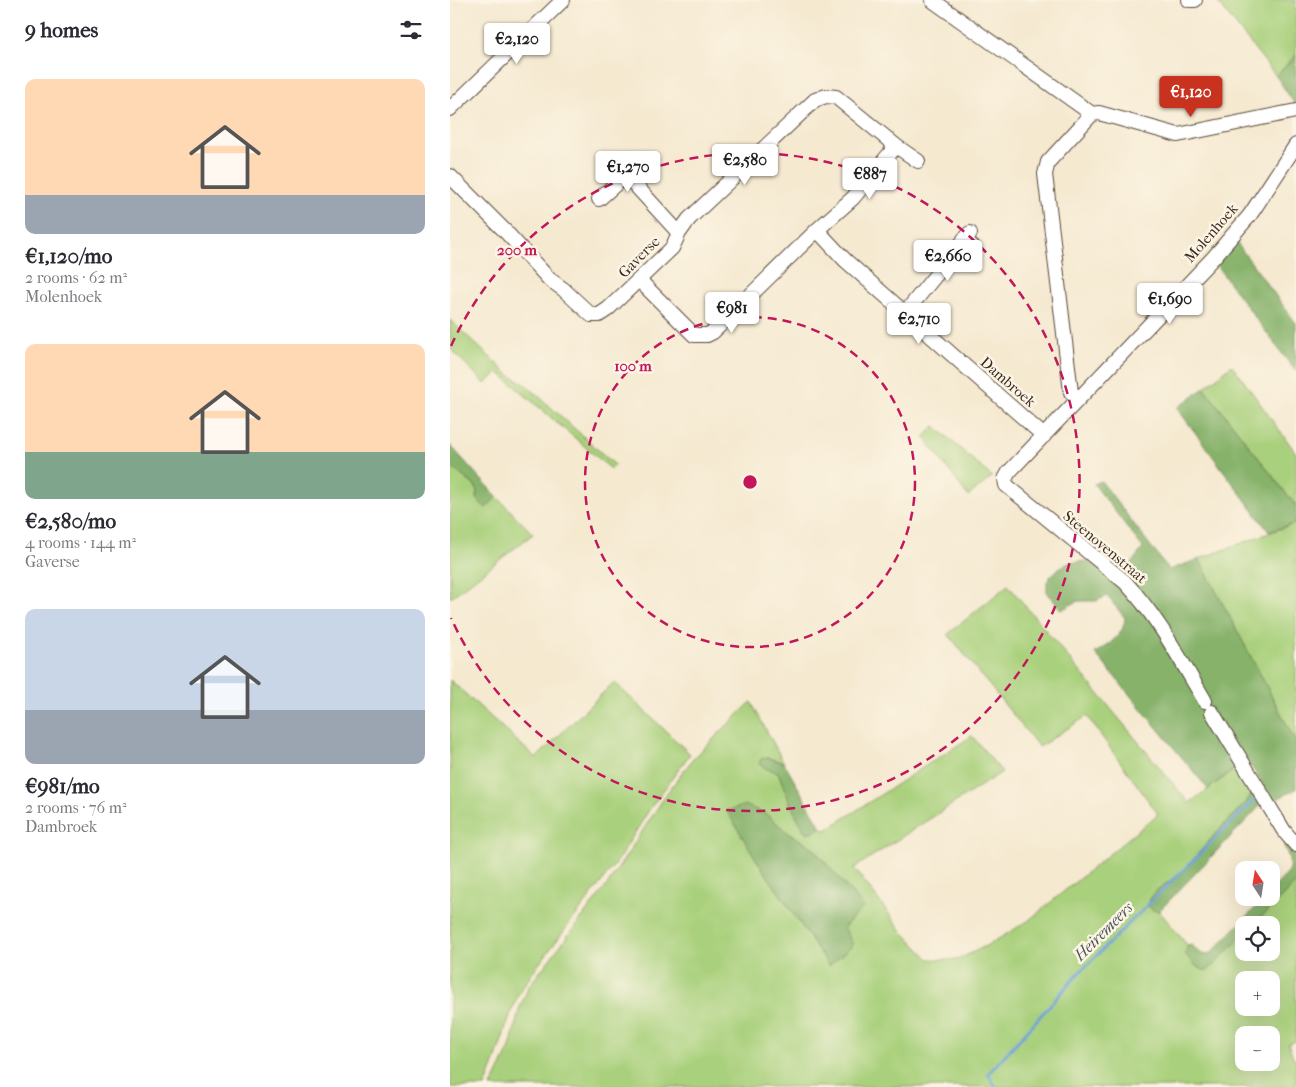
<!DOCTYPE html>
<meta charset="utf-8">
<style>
:root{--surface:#fff;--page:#f7f7f7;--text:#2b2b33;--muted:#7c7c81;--accent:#c8321e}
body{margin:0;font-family:"IM FELL French Canon",serif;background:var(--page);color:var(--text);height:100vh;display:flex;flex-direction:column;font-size:19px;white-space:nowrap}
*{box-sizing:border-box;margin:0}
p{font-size:16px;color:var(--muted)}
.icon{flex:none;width:28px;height:28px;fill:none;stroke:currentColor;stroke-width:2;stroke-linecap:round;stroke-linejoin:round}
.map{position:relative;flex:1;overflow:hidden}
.details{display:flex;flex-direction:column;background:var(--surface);width:450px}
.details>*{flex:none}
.needle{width:32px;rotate:348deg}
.buttons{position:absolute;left:785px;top:861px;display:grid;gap:10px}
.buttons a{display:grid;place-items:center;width:45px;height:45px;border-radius:10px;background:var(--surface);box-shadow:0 5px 20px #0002;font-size:25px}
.price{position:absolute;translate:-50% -42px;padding:0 11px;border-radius:5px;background:#fff;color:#222;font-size:16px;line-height:32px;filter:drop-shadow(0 1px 2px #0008)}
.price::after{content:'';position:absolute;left:50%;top:30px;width:15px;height:11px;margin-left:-8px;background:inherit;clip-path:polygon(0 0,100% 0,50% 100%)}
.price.current{background:var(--accent);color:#fff}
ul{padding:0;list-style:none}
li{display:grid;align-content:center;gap:10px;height:265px;padding:0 25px}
li span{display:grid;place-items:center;height:155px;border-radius:10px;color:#555}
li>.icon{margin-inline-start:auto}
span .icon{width:90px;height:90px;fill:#fffc;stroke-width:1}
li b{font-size:21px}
h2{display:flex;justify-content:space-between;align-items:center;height:60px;padding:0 25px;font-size:21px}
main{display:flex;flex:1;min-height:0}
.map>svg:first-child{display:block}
</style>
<main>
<section class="details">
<h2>9 homes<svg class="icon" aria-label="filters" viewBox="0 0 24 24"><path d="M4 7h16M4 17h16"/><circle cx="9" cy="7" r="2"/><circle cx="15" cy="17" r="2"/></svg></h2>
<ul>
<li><span style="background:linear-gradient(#ffd9b3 75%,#9aa5b1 0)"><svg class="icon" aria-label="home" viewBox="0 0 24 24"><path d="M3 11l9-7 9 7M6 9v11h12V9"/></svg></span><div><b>€1,120/mo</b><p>2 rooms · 62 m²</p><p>Molenhoek</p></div></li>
<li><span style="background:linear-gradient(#ffd9b3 70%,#7fa58c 0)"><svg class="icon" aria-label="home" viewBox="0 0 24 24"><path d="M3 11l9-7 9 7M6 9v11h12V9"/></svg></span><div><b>€2,580/mo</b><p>4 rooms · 144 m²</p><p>Gaverse</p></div></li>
<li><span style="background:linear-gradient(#c9d6e8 65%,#9aa5b1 0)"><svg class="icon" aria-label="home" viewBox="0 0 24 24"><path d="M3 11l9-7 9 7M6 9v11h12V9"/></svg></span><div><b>€981/mo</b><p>2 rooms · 76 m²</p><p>Dambroek</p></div></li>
</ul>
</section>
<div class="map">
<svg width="846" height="1087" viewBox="0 0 846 1087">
<rect width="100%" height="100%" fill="#fcf5e5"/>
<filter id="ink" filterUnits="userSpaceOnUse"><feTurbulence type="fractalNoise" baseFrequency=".02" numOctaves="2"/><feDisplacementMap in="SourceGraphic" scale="10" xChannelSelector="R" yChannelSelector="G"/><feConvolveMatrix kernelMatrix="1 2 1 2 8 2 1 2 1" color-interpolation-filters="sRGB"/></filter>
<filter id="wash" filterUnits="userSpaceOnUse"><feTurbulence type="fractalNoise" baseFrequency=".0096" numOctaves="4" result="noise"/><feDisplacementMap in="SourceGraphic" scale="20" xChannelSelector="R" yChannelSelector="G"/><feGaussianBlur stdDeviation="1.12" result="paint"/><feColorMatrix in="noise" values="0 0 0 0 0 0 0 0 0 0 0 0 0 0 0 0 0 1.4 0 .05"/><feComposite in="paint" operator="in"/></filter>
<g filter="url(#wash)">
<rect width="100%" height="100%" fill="#f5e9d0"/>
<path fill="#a9d07b" stroke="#727d4c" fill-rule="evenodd" d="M766 0H846V55L826 76Z
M0 320 59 375 75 384 165 465 161 469 48 372 35 384 0 348Z
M782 365 846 453V506L754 388Z
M485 426 542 477 518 496 474 437Z
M0 466 25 486 27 490 26 497 36 507 47 497 83 534 0 598Z
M846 523V742L749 559Z
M558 585 739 803 787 768 803 792 796 803 777 821 730 874 707 890 702 910 709 911 738 946 736 953 757 971 794 935V952H821V925H803L846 883V1041L838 1044 844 1059H846V1087H41L60 1048 70 1007 79 986 158 884 219 790 243 759 301 702 334 763 319 758 311 759 317 769 328 772 341 805 355 832H362L371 827 376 830 522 736 552 772 404 868 452 931 479 959 499 960 511 958 540 944 578 921 708 814 637 716 589 747 498 634ZM316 814 337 832 362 847 379 867 394 927 379 966 306 859ZM794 980H821V1008H794ZM794 1035H821V1062H794Z
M0 680 86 758 164 682 240 754 201 807 166 863 85 969C78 980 70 990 65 1002 54 1030 47 1059 35 1087H0Z"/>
<path fill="#86b26b" stroke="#606e44" d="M846 55V106L826 76Z
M786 242 846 323V372L766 265Z
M754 388 846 506V523L819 532 727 408Z
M0 445 47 497 36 508C20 495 31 497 25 486L0 466Z
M651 481 719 570 749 559 846 742V789L823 801 797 760 758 789 645 653C660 644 674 635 675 618L657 596 646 601H628L611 610 597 592V582L600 577 609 568 619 563 636 561 655 569H677L693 548 644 484Z
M319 758 334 763 371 827 362 832H355L341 805 328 772 317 769 309 764 311 759Z
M803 792 810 806 709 911 702 910 698 905 700 899 707 890 730 874 777 821 796 803Z
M295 805 316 814 337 832 362 847 414 907 394 927 403 945 379 966 306 859 277 811Z
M840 842 846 849V883L803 925H794V935L762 967 757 971C747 969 741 962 735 953L738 946 741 945C749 950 751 958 761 953L815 898H821V891C837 873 846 870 834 846Z"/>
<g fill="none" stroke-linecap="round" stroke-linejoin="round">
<path stroke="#6ea1d9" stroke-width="3" d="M546 1087 538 1074 628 974 803 801"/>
</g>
</g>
<g filter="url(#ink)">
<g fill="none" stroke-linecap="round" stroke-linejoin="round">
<defs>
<path id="minor" d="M482 0 642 114
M739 0H745
M0 109 113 0
M176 175 229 233
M0 176 56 232 99 279 113 289 141 315H149L158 309 222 248 229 233 239 219 365 100 376 96 386 97 446 146 468 161
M149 199 187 165
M367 230 395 260 594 436
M514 239 524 248
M189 280 244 335H257L263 332 367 230 403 198 446 146
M455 313 520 233
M628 399 621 392 595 174 598 162 642 114 649 113 728 135 846 111
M755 701C731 661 708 617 675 582L556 485 555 479 559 472 763 258 800 215 846 145
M762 712 834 831 846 845"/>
</defs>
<use href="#minor" stroke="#574739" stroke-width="16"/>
<use href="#minor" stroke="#fff" stroke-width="14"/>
</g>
</g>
<g fill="none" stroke="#c2185b" stroke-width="2.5" stroke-dasharray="9 6">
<circle cx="300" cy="482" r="165"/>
<path d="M1 346A329 329 0 1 1 1 618"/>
</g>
<g text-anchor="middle" stroke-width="5" stroke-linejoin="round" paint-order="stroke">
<g font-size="15" fill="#3b2a1e" stroke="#fcf5e5">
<text transform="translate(761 233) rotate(-49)" y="5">Molenhoek</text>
<text transform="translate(189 257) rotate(-45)" y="5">Gaverse</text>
<text transform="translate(558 382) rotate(41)" y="5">Dambroek</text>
<text transform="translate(655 547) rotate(40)" y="5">Steenovenstraat</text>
</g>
<g font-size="16" font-style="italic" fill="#4d545f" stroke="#fcf5e5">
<text transform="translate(653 931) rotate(-45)" y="6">Heiremeers</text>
</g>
</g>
<circle cx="300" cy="482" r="8" fill="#c2185b" stroke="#fcf5e5" stroke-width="2.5"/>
<g font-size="15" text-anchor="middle" font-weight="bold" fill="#c2185b" stroke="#fcf5e5" stroke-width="5" stroke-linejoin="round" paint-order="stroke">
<text x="67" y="255">200 m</text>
<text x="183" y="371">100 m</text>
</g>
</svg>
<div class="buttons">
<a><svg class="needle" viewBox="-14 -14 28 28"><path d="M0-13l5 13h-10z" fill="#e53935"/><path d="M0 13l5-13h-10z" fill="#7c7c81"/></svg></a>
<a><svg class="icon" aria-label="locate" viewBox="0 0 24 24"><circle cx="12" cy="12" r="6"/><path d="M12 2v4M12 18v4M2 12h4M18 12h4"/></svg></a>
<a>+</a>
<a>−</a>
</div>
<b class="price" style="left:67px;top:65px">€2,120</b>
<b class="price current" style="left:741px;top:118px">€1,120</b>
<b class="price" style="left:295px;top:186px">€2,580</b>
<b class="price" style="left:178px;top:193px">€1,270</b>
<b class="price" style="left:420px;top:200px">€887</b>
<b class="price" style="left:498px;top:282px">€2,660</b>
<b class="price" style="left:720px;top:325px">€1,690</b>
<b class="price" style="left:282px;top:334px">€981</b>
<b class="price" style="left:469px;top:345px">€2,710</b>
</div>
</main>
